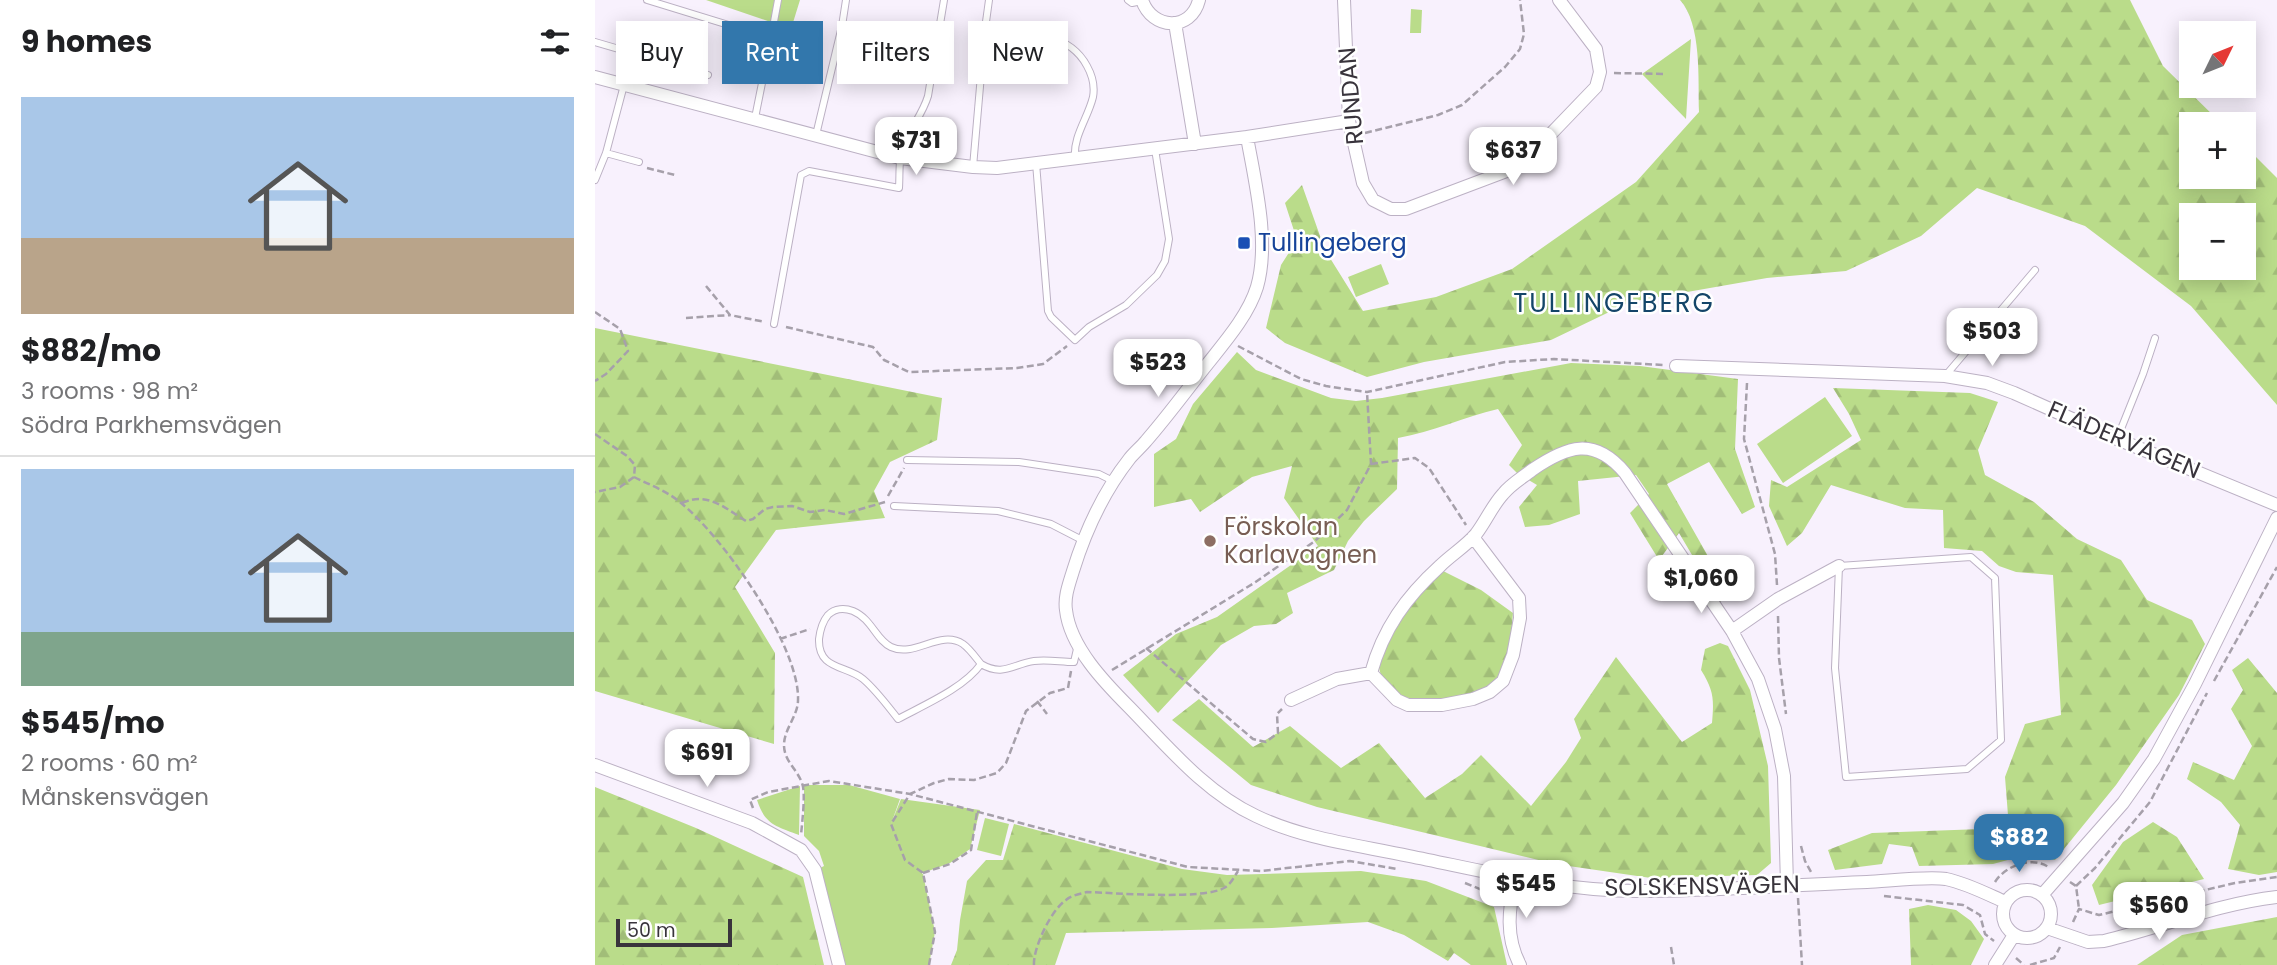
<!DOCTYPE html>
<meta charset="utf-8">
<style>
:root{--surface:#fff;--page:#f2f2f2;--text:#202124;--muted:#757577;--line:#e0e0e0;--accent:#3277ac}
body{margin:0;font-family:Poppins,sans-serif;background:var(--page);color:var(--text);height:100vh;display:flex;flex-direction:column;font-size:26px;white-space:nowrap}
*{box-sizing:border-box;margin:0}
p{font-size:23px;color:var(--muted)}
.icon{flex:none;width:38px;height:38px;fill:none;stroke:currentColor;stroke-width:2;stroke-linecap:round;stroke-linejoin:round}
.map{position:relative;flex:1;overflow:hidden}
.drawer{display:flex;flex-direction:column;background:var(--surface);width:595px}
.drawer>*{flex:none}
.banner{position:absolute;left:21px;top:21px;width:665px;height:63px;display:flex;gap:14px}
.needle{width:46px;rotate:47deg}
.fabs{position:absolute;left:1584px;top:21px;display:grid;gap:14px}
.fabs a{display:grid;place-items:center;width:77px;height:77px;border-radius:0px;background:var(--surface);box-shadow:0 4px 18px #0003;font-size:35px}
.scale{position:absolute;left:21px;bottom:18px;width:116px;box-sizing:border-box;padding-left:7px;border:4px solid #39343c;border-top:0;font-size:19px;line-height:24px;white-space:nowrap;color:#39343c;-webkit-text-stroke:5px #fff;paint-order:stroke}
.price{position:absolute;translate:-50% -60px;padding:0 16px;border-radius:14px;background:#fff;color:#222;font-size:23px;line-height:46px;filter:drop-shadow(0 2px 4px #0008)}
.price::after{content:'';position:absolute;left:50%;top:42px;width:21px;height:16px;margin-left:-10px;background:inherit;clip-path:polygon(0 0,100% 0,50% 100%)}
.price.active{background:var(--accent);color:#fff}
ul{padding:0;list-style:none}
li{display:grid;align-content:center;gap:14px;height:371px;padding:0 21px}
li+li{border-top:2px solid var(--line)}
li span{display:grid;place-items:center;height:217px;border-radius:0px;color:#555}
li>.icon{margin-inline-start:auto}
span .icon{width:126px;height:126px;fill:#fffc;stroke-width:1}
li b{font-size:30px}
h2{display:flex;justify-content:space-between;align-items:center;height:84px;padding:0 21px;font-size:30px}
.tag{padding:0 24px;border-radius:0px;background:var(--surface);box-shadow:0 4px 18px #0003;font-size:24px;line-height:63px}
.tag.active{background:var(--accent);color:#fff}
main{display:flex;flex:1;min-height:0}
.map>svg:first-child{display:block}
</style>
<main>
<section class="drawer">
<h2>9 homes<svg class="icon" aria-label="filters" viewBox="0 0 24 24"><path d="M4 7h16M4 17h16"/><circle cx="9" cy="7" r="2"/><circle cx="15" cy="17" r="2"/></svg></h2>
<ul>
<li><span style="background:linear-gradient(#a9c7e8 65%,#b9a48a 0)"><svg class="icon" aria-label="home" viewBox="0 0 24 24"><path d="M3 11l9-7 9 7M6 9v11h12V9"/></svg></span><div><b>$882/mo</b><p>3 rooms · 98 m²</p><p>Södra Parkhemsvägen</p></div></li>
<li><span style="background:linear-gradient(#a9c7e8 75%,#7fa58c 0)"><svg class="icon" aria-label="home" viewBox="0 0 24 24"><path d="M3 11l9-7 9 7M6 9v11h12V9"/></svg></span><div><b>$545/mo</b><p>2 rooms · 60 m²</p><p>Månskensvägen</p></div></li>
</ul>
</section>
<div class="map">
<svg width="1682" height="965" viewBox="0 0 1682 965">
<defs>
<pattern id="forest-firs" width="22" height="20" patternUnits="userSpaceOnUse" patternTransform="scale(1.75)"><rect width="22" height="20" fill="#badc8a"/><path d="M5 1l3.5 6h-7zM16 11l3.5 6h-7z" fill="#a1bd78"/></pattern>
</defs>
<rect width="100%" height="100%" fill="#f8f1fd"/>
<path fill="url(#forest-firs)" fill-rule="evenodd" d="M1085 0H1535L1568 66 1627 124H1596V177H1648L1649 145 1682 178V405L1596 306 1490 226 1382 188 1326 236 1251 271 1172 278 1035 302 956 340 829 362 772 377 690 343 671 328 686 265 702 240 690 203 707 185 730 250 768 311 841 297 917 269 1041 182 1104 112C1103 80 1107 24 1085 0ZM1596 215H1648V268H1596Z
M0 328 347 398 342 440 295 462 279 491 290 518 181 530 140 587 180 653 179 744 0 691Z
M642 352 661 370 736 398 761 401 787 398 976 363 1045 366 1143 379 1140 449 1160 507 1147 514 1114 462 1072 484 1118 565 1126 604 1084 533 1064 560 1035 513 1054 494 1041 475 983 481 985 514 954 525 930 527 924 507 942 485 922 473 914 465 927 445 903 409C869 417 838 432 803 438L802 489 769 521 753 541 739 570 692 593 698 613 681 624 659 626 626 645 563 713 528 675 581 634 622 617 723 546 689 498 697 466 657 477 605 512 596 499 559 507V454L581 439 598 404Z
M1238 388 1375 393 1403 402 1383 450 1390 475 1439 502 1482 539 1526 560 1552 600 1597 620 1610 644 1584 695 1521 785 1460 860 1435 854 1398 864 1324 866 1317 847 1294 844 1287 864 1240 870 1233 850 1277 833 1414 828 1410 777 1430 724 1466 715 1458 575 1421 572 1404 566 1387 551 1349 548 1348 510 1310 508 1236 485 1207 533 1192 546 1174 506 1176 480 1192 487 1266 440 1254 414Z
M846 570 886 590 918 613C916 633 917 659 905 675 883 705 791 717 784 667 783 655 804 614 812 604 822 592 835 581 846 570Z
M1125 643 1133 646 1155 690 1173 766 1176 863 1162 875 1056 878 960 864 722 807 656 785 577 720 604 699 658 747 695 726 746 768 784 743 830 798 867 774 886 755 936 806 971 762 986 738 979 719 1021 657 1087 742 1117 723C1119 699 1119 691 1106 670L1110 649Z
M1653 658 1682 693V872L1664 875 1633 869 1645 825 1626 802 1592 779 1598 762 1639 780 1657 746 1636 709 1648 690 1637 670Z
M0 787 101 828 208 877 229 965H0Z
M1558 822 1582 837 1609 879 1504 905 1497 885 1528 842Z
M419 824 587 869 632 875 766 871 831 881 899 907 912 965H876L859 953 853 961 809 935 773 922 677 928 471 933 460 965H356L362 950 365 920 372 881 391 860H408Z
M1333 905 1361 910 1376 921 1389 939 1376 965H1316L1314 909Z
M1682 917V965H1542L1587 935Z"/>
<path fill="#badc8a" d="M111 0H205L196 29Z
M816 9 827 10 826 33H815Z
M1096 39 1091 119 1047 74Z
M786 264 794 284 761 297 753 277Z
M1230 397 1257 436 1188 483 1162 444Z
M209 785H254L305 799 296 824 306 799 385 810 375 849 355 863 328 873 323 870 328 874 340 932 334 965H245L221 870 229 866 224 851 209 836Z
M205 786 204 835C181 826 170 825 162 800Z
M390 818 414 824 406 856 382 850Z"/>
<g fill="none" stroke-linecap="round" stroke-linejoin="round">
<defs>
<path id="service" d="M52 0 176 38 160 118
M533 0 537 3 547 1
M390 29 394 0
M176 38 183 0
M0 42 113 75
M36 87 45 56
M221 135 247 26 251 0
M11 153 44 162
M441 163 453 311 456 317 480 340 494 327 531 305 562 275 570 261 574 239 560 149
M378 167 390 29C426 31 473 30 492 66 497 75 500 86 498 97 493 118 478 136 480 158
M0 180 11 153 29 85
M179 324 206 175 214 171 304 188C305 173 303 156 310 142 317 126 328 113 333 96L349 0
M1351 375 1440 270
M1522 439 1548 374 1560 338
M312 460 424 462 504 474 518 481
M299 506 403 511 456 524 489 541
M1376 557 1400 578 1406 740 1372 769 1251 777 1240 668 1244 566Z
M386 664C381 658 375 649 368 644 345 629 320 658 296 647 281 640 277 619 258 611 250 608 240 608 233 615 228 621 225 631 224 639 223 670 251 665 268 679 281 690 292 705 303 719 329 705 369 688 386 664 408 677 418 664 439 661 452 659 466 662 479 662L482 649"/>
<path id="minor" d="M547 0C557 30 596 32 604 0
M749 0 754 121 768 183 778 200 796 209H811L925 166 1001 87 1005 72 1001 49 964 0
M580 23 600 144
M0 77 305 158 378 167 402 168 652 137 754 121
M652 137C660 182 675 242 662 287 653 316 629 343 610 367 591 391 572 417 551 441 546 447 540 452 535 458 509 491 490 532 478 571 474 584 469 597 471 610 475 647 510 683 535 708 573 747 611 793 661 816 709 839 763 845 814 856 889 871 965 891 1042 891 1118 891 1195 885 1272 882 1293 881 1333 876 1351 879 1371 883 1392 894 1410 902
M1081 366 1350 376 1392 383 1419 393 1522 439 1682 505
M1137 631 1183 599 1244 566
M776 673 802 700 813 705H847L878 699 895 692 908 681 918 655 925 618 924 598 878 537
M696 700 742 679 776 673C788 629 811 597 845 566 856 555 871 546 881 534 891 521 897 506 908 494 916 484 927 478 937 470 972 446 999 436 1030 473L1137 631 1163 679 1180 729 1189 776 1192 885
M0 765 157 823 206 850 220 870 244 965
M920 878C914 909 910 936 925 965
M1408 914a24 24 0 1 1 48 0a24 24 0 1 1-48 0Z
M1447 895 1528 803 1559 759 1600 684 1682 518
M1452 928 1493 942 1509 941C1567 927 1622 904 1682 897
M1400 965 1419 935"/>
</defs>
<use href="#service" stroke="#bcb1c4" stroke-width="8"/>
<use href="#minor" stroke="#bcb1c4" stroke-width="14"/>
<path stroke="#a6a0aa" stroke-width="2.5" stroke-dasharray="7 3.5" stroke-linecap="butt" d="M1019 73 1071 74
M770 133 843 115 867 105 910 67 925 49 929 34 925 0
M52 168 80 175
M111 286 135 315 170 322
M0 312 25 329 33 351 11 374 0 381
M91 318 135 315
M191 327 278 347 289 360 314 372 422 368 448 364 472 346
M643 346 706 379 731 386 772 392 910 362 959 359 1068 365
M1152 383 1149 439 1180 554 1182 585
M0 434 32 456 40 465 39 477 25 487 0 492
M776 464 820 458 834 468 871 525
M39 477C55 485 72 491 86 503 127 536 205 646 203 700 203 716 189 729 189 745 189 761 202 769 207 783 211 793 207 823 206 835
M293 496 309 468
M87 503C113 491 131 509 151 521L158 519 170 509 178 507 197 506 215 512 230 510 249 514 290 502
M1183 616 1184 658 1191 714
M185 639 215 629
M551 648 658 739 671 742 683 733 682 714 687 709
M517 670 659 583 720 541 752 510 776 464 772 392
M1619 681 1682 567
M442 701 452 714
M158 808 155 800 173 792 234 781 315 794 593 867 666 871 755 861 802 869
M1206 846 1210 861 1216 872
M328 873 355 864 376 850 382 812
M1400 882C1410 866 1437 855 1455 868
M1475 882 1481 886 1484 909
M870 883 902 896
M1481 886 1500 868 1555 802 1612 693
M1289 896 1368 905 1385 915 1390 934 1399 941
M1203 898 1207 965
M929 902 957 899
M1478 922 1484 909 1504 915 1640 883 1682 877
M1076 947 1079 965
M1421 958 1429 965
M334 965 340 932 328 873 310 860 296 824 315 794 339 783 354 779 379 780 402 773 411 763 431 711 455 693 473 688 476 671
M439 965C438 948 456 910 471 900 477 895 485 894 492 892 521 893 608 900 629 888 636 884 639 877 643 871
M1435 965 1459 958 1465 947"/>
<use href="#service" stroke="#fff" stroke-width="6"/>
<use href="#minor" stroke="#fff" stroke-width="12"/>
</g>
<rect fill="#1a4fb4" stroke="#fff" stroke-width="2.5" x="642" y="236" width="14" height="14" rx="3.5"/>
<circle fill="#8d6e63" stroke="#fff" stroke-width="2.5" cx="615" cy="541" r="7"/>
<g text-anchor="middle" stroke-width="5" stroke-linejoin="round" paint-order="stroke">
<g font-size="24" fill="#39343c" stroke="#fff">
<text transform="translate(756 96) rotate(-95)" y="8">RUNDAN</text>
<text transform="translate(1529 440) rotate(23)" y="8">FLÄDERVÄGEN</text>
<text transform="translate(1107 886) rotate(-1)" y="8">SOLSKENSVÄGEN</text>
</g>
<g font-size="24" fill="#164399" stroke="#fff" text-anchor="start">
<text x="663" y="251">Tullingeberg</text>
</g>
<g font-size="24" fill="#785e54" stroke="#fff" text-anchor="start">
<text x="629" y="535">Förskolan<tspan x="629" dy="28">Karlavagnen</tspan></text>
</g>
<g font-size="26" letter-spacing="2" fill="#144569" stroke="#fff">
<text x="1019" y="312">TULLINGEBERG</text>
</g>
</g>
</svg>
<div class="fabs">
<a><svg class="needle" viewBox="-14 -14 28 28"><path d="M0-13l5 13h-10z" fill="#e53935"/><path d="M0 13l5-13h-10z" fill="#757577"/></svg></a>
<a>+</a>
<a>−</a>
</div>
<div class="scale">50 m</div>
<b class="price" style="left:321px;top:177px">$731</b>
<b class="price" style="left:918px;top:187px">$637</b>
<b class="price" style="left:1397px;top:368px">$503</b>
<b class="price" style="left:563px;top:399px">$523</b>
<b class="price" style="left:1106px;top:615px">$1,060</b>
<b class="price" style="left:112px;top:789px">$691</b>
<b class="price active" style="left:1424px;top:874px">$882</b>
<b class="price" style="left:931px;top:920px">$545</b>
<b class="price" style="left:1564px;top:942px">$560</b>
<div class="banner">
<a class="tag">Buy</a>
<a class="tag active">Rent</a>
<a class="tag">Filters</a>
<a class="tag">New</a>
</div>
</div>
</main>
